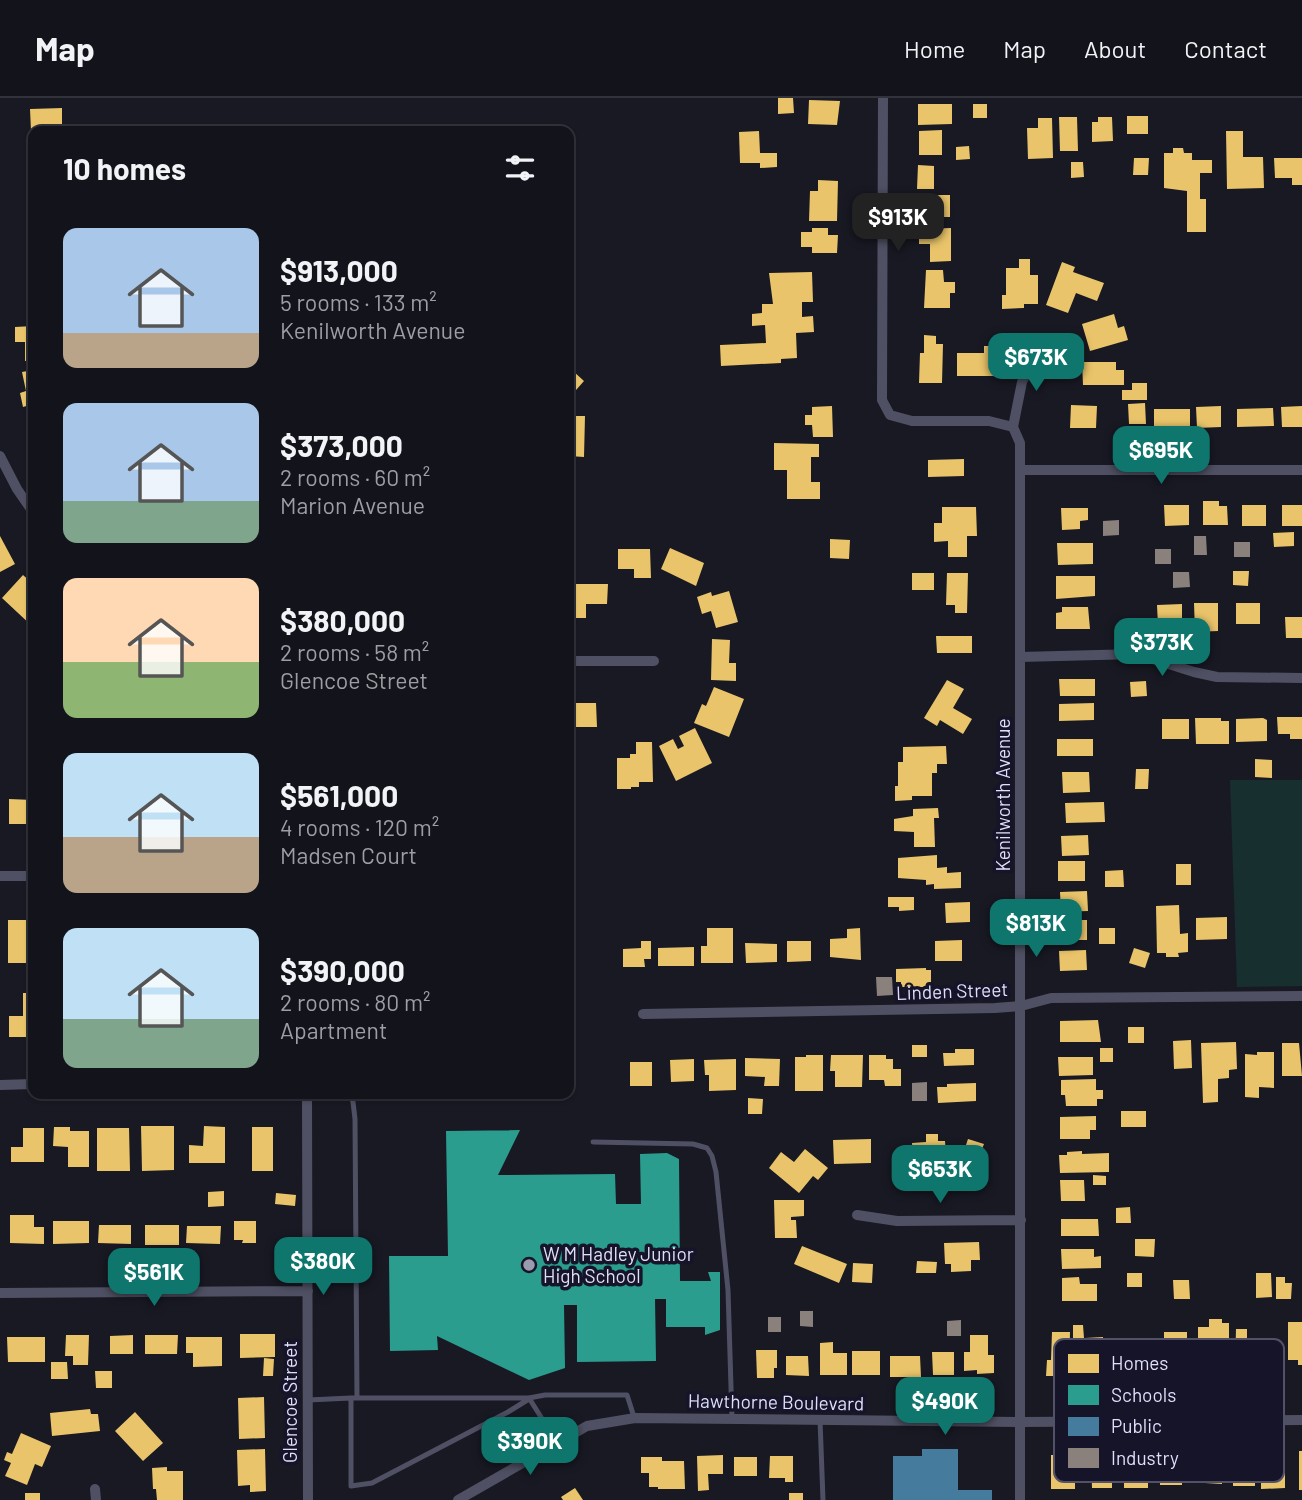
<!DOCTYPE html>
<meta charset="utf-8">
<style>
:root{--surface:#13131b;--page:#1c1c24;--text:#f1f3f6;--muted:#9d9ea3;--line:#32323a;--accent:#0f766e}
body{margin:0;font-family:Barlow,sans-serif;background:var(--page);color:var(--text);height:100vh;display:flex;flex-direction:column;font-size:26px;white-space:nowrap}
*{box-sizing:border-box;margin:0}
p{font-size:23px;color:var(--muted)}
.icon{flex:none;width:38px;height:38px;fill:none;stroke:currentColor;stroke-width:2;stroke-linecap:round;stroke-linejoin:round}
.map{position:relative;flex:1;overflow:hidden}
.drawer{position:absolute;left:28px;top:28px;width:546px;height:973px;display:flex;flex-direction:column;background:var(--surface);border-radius:14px;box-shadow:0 2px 5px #0004,0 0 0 2px var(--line)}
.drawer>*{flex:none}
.price{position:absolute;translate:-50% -60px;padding:0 16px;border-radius:14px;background:var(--accent);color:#fff;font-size:23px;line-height:46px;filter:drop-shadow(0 2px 4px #0008)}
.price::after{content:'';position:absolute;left:50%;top:42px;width:21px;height:16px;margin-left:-10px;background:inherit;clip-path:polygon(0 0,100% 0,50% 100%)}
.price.selected{background:#222;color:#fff}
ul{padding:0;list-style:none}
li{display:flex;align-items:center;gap:21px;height:175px;padding:0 35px}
li span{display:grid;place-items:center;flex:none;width:196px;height:140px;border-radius:14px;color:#555}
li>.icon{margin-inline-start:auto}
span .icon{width:84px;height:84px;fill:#fffc;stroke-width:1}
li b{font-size:30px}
h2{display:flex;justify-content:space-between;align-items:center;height:84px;padding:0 35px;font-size:30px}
header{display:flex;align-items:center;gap:42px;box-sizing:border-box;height:98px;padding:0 35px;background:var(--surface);border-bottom:2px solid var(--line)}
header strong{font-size:33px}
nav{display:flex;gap:38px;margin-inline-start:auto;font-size:24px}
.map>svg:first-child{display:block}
</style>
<header>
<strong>Map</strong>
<nav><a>Home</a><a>Map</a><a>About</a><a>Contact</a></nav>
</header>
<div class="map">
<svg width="1302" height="1402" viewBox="0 0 1302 1402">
<rect width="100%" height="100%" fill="#191924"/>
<path fill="#172f2e" d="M1230 682H1302V888L1237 889Z"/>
<path fill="#e9c46a" d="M778 0H793L794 15 778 16Z
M809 2 840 3 837 27 808 26Z
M918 6H952V26L918 27Z
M973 6H987V20H973Z
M62 10V27L52 28V33H31L30 11Z
M1127 18H1148V36H1127Z
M1059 19H1077L1078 53H1060Z
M1098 19H1112L1113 43 1092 44V24H1098Z
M1038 20H1052L1053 60 1028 61 1027 30H1038Z
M942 32V57H919V33Z
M759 33 760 55H777V69L760 70V65H740L739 34Z
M1226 33H1243V59H1263L1264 90 1227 91Z
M969 48 970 61 956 62V49Z
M1173 50H1183L1184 55H1192V62H1212V75H1200V101H1206V134H1187V93L1164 90V55H1173Z
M1134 60H1149L1148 77H1133Z
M1274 60H1302V87H1292V80H1275Z
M1071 64H1083L1084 79 1071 80Z
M918 67 934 68V91H917Z
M27 75H33V103L28 104Z
M818 82 838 83 837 123H809L810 93H818Z
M917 97H950V119H927V115H918Z
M28 120H33V139H28Z
M812 130H828V137H838L837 155H812V149H801V134H812Z
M951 130V163L930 164V146H919V131Z
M1019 161H1030V177H1038V206H1024V210L1002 211V197H1006V170H1019Z
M1062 164 1075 169 1073 174 1104 185 1097 203 1076 195 1068 215 1046 207Z
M926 172H943L944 184H955V195H950V210H924Z
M812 174 813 204H802V219L813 218 814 234 796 235 797 260 781 261V265L721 268 720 247 766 245 765 227 752 228V216L762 215V206H773L769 175Z
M1114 216 1118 230 1124 228 1128 242 1090 253 1082 226Z
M33 228V263H25V244H15V229Z
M924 237 936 238V246H943L942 285H919L920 255H924Z
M984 248H995L996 278H957V255H984Z
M1082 264H1116V272H1124V287H1083Z
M33 272V306L23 309 20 295 26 293 22 274Z
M573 273 584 283 569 300V278Z
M1132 285H1147V302H1122V292H1132Z
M1145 305 1146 326H1129L1128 306Z
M1071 307 1097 308 1096 330H1070Z
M832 308 833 339H813L812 327H805V317H812V309Z
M1221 308V329L1197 330 1196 309Z
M1302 308V329H1282L1281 309Z
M1273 310 1274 328 1237 329V311Z
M1154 311H1190V328L1154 329Z
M569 318H585L584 359 569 358Z
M774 345 819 346V359H811V384H820V401H787V372H774Z
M964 361V378L928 379V362Z
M1203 403H1219V408H1227L1228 427H1203Z
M1164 407H1189V427L1165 428Z
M1242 407H1266V428H1242Z
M1282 407H1302V428H1282Z
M942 409H976L977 438H967V459H948V443L934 444V425H942Z
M1061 410H1088V422L1080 423V431L1062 432Z
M1294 434V448L1274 449 1273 435Z
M0 438 15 466 0 474Z
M830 441 850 442 849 461 830 460Z
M1057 445H1093V466L1058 467Z
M670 450 704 465 696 488 661 471Z
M618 451H650L651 480H634V471H618Z
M1233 473H1249L1248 488 1233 487Z
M912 475H934V492H912Z
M947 475H968L967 515H955V507H946Z
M23 477 33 486V529L2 500Z
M1056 478H1095V498L1056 501Z
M569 486H608L607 506H586V520H569Z
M729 493 738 524 716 530 711 513 702 516 697 499 711 494 712 498Z
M1194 505H1218V533L1195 534Z
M1236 505H1260V526H1236Z
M1182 506V527L1158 528 1157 507Z
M1062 509H1088L1090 531H1056V515L1062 514Z
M1285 519H1302V540H1286Z
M936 538H972V555H937Z
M712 541 730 542 729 565H736V583L711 582Z
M1059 581H1095V598H1060Z
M947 582 964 591 953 610 972 621 963 636 940 622 937 628 924 620Z
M1146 583 1147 598 1131 599 1130 584Z
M714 589 744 601 729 639 694 625 702 606 706 608Z
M574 605H596L597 629H574Z
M1094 605V622L1059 623V606Z
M1277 619H1302V641H1290V636H1278Z
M1195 620H1221V623H1229V646H1196Z
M1263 620 1267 622V643L1236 644V621Z
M1162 621H1189V641H1162Z
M695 630 712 665 676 683 659 648 673 641 678 651 684 648 679 638Z
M1057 641H1093V658H1057Z
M636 644H652L653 684H639V689H631V691H617V660H630V656H636Z
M946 648 947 666H937V675H932V698H912V702L895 703V688H898V664H903V649Z
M1255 661 1272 662V680L1255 679Z
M1136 671H1149L1148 691H1135Z
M1062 674H1089L1090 694 1063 695Z
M9 701 33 702V726H9Z
M1104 704 1105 724 1066 725 1065 705Z
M938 710 939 720H934L935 749H914V734L894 733V721L913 718V711Z
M1088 737 1089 757 1062 758 1061 738Z
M937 757V770L947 769V775L961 774V790L934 791V786L926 787V782L898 780V760Z
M1058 763H1085V783H1058Z
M1176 766H1191V787H1176Z
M1123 772 1124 789H1105V773Z
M1087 793 1088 813 1061 814 1060 794Z
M888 799H914V812L899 813V809H888Z
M970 804V824L946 825 945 805Z
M1179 807 1180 836 1188 835V854L1178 855 1179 859H1166V855H1157L1156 808Z
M1227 819V841L1196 842V820Z
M8 822H31V831H33V865H8Z
M1060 822H1087V842H1060Z
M707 830H733V865H701V848H707Z
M860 830 861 862 830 859V841L847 840V831Z
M1099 830H1115V846H1099Z
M962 842V863H935V843Z
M641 843H651V861H644L645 869H623V851L641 850Z
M787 843H811V863L787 864Z
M745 845 777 846V864L746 865Z
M694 849V868H658V850Z
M1134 850 1150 855 1145 870 1129 865Z
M1086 852 1087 872 1060 873 1059 853Z
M926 870V872H931V889H901V884H896V871Z
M23 895H33V934H26V939H9V918H23Z
M1098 922 1101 944H1060V923Z
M1128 929H1144V945H1128Z
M1191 942 1192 970 1174 971 1173 943Z
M1236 944 1237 971 1229 972V980L1218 981V1004L1203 1005 1201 945Z
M1282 945H1299L1302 978H1282Z
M912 947H927V959H912Z
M1100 950H1113V964H1100Z
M955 951H974V967L944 968 943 955H955Z
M1257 954H1274V990L1259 989V1000L1245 999V956L1257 957Z
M806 957H823V993H795V959H806Z
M831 957H863L862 989H835V973H830Z
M869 957H886V961H893V971H901V988H885L884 982H869Z
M1058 959H1093V977L1059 978Z
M745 960 780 961 779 988H764L765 979 745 978Z
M694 961V983L671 984 670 962Z
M736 961V992L709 993V977H705L704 962Z
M630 964H652V988H630Z
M1096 981V992H1103V1001H1097V1008H1066L1065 997H1061V982Z
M976 985V1003L938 1005 937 989H947V986Z
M748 1000 763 1001 762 1016H748Z
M1121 1013H1146V1029H1121Z
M1096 1018V1032H1090V1041H1060V1019Z
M141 1028H174V1072L142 1073Z
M204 1028 225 1029V1065H189V1047L203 1048Z
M54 1029H70V1033H89V1069H68V1049L53 1048Z
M252 1029H273V1073H252Z
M23 1030H44V1064H11V1049H23Z
M97 1030H129L130 1073H97Z
M926 1036H938V1043H945L947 1071 914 1073 912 1045 926 1044Z
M871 1041V1065L834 1066 833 1042Z
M968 1041 984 1046 978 1061 963 1056Z
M805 1051 828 1070 818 1082 813 1078 799 1095 769 1070 781 1054 794 1064Z
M1082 1053V1056L1109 1055V1074L1060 1075 1059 1057H1067V1054Z
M958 1062 984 1063 983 1085 958 1084Z
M1093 1077 1106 1078V1087H1093Z
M1060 1082H1084L1085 1103H1061Z
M224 1093V1108L208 1109V1094Z
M276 1095 296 1097 295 1108 275 1106Z
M774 1102H804V1118L791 1119V1122H796L797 1140H775Z
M1130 1109 1131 1125H1116V1110Z
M10 1117H34V1129H44V1146L10 1145Z
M1061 1121H1098L1099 1138H1061Z
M53 1123H89V1145L53 1146Z
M234 1123H256V1145H242L243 1142H234Z
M99 1127H131V1146L98 1145Z
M145 1127H179V1147H145Z
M187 1128H221L220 1146 186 1145Z
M1135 1141H1155L1154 1159 1135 1158Z
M979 1144 980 1162H971V1173L951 1174V1166H945L944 1145Z
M802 1148 847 1166 839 1185 794 1166Z
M1061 1151H1094V1159L1101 1158V1170L1062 1171Z
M917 1163 937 1164 936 1175H916Z
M853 1165 873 1166 872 1185 852 1184Z
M1127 1175H1142V1189H1127Z
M1256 1175H1271L1272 1199 1256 1200Z
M1079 1179 1080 1186H1097V1203H1062V1180Z
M1276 1179H1285V1185H1292L1291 1201H1276Z
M1173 1182H1189L1190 1201H1174Z
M1209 1221H1222V1225H1229V1263H1219V1266H1195V1250H1198V1229H1209Z
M1288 1224H1302V1267H1298V1262H1288Z
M1073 1227H1083L1084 1240 1073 1241Z
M1236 1231H1247V1243H1265L1264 1265H1253V1270L1235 1269Z
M1052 1234H1070L1069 1278H1046L1047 1262H1051Z
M1164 1234H1187V1267H1164Z
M240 1236H275V1259L240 1260Z
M66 1237H89L88 1267H73V1258H65Z
M133 1237V1256H110V1238Z
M145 1237H178L177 1256H145Z
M970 1237H988V1257H994V1275L977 1276V1272L964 1273V1254H970Z
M7 1239H45V1264H8Z
M186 1239H222V1268L193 1269V1255H186Z
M1103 1239V1279H1085V1240Z
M833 1244V1255H847V1277H820V1245Z
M756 1252H777V1270H774V1280H757Z
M852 1253H880V1277H852Z
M932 1254H954V1277H933Z
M786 1258H808L809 1278 786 1277Z
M890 1258H920L921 1279H890Z
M264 1260 274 1261 273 1278H263Z
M51 1264H67L68 1281H51Z
M95 1273H112V1290H96Z
M264 1299 265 1340 239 1341 238 1300Z
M90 1311 91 1316H98L100 1333 52 1338 50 1315Z
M135 1314 163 1345 143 1363 115 1333Z
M21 1335 51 1348 42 1369 35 1366 27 1387 5 1378 11 1365 4 1362 7 1354 12 1356Z
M1206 1349H1213V1355H1222V1386L1205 1385Z
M265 1351 266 1393 250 1394V1387L238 1388 237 1352Z
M1299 1353H1302V1392H1299Z
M1159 1354H1182V1387H1160Z
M1112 1355V1390H1092L1091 1356Z
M1148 1355V1390H1124V1356Z
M1261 1356H1285V1390L1261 1391Z
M723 1357V1376H708L709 1392 698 1393 697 1358Z
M1051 1357H1075V1391H1051Z
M770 1358H793V1384H785V1380H769Z
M1233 1358H1255V1388H1233Z
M641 1359H662V1363H684L685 1391H658V1389H649V1375H641Z
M734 1359H757V1378H734Z
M167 1369V1373H183V1402H157L156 1391H153L152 1370Z
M575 1390 583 1402H563L561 1399Z
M25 1395H40V1402H25Z
M789 1395H803V1402H789Z"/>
<path fill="#2a9d8f" d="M520 1032 498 1077 615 1076 616 1106H641L640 1056 667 1055 679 1061 680 1183H711L708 1174H720V1232L705 1237V1229H666V1201H655L656 1263 577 1264V1207H564L565 1270 529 1282 437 1238 438 1252 390 1253 389 1158H448L446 1033Z"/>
<path fill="#457b9d" d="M922 1351H958V1392H992V1402H893V1358H922Z"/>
<path fill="#8a817c" d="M1119 422V437L1103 438V423Z
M1194 438H1206L1207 457H1194Z
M1234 444H1250V459H1234Z
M1155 451H1171V466H1155Z
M1173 474H1189L1190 489 1173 490Z
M876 879H892L893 897 877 898Z
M927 984V1003H912V985Z
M800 1213H813V1229L800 1228Z
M768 1219H781V1234H768Z
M961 1222V1238H947V1223Z"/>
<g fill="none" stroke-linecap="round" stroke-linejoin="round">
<path stroke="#4f5063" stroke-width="5" d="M350 996 353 1004 355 1021 357 1300
M593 1044 693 1046 707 1050 712 1058 716 1074 728 1192 732 1321
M351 1300V1388L372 1385 508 1314 529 1301
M529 1300 556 1343
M308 1302 351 1300H529L545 1297H627L634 1319
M820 1322 823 1402"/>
<path stroke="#4f5063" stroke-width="10" d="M883 0 882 302 890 317 912 323H989L1013 329
M1013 329 1020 345V1402
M1013 329 1022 284 1038 254
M0 358 17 391 33 414
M1020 372H1302
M1020 559 1137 556 1194 574 1217 579 1302 580
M569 563H654
M0 778H33
M643 916 995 910 1021 908 1051 900 1302 898
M0 987 33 986
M307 996 308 1402
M857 1117 897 1123 1021 1122
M0 1195 308 1193
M95 1391 96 1402
M458 1402 587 1328 635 1320 1021 1324 1302 1322"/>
</g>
<circle fill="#9a9ab0" stroke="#151429" stroke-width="2.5" cx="529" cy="1167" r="7"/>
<g text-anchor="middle" stroke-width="7" stroke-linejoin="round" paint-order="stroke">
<g font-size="19" fill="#dfdffc" stroke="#151429">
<text transform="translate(1003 697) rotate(-90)" y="7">Kenilworth Avenue</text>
<text transform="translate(952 893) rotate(-2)" y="7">Linden Street</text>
<text transform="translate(290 1304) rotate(-90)" y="7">Glencoe Street</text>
<text transform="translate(776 1304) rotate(1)" y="7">Hawthorne Boulevard</text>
</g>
<g font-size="19" fill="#dfdffc" stroke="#151429" text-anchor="start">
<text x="543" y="1163">W M Hadley Junior<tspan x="543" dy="22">High School</tspan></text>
</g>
</g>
<rect x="1054" y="1241" width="230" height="143" rx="10" fill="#151429" stroke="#525168" stroke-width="2"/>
<rect x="1068" y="1256" width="31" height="19" fill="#e9c46a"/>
<rect x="1068" y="1287" width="31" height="20" fill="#2a9d8f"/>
<rect x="1068" y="1319" width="31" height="19" fill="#457b9d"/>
<rect x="1068" y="1350" width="31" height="20" fill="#8a817c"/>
<g font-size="19" fill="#dfdffc">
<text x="1111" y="1272">Homes</text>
<text x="1111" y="1304">Schools</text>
<text x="1111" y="1335">Public</text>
<text x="1111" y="1367">Industry</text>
</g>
</svg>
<b class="price selected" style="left:898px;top:155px">$913K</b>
<b class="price" style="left:1036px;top:295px">$673K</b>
<b class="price" style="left:1161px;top:388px">$695K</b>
<b class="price" style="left:1162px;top:580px">$373K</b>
<b class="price" style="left:1036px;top:861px">$813K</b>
<b class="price" style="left:940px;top:1107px">$653K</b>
<b class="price" style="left:323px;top:1199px">$380K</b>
<b class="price" style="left:154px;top:1210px">$561K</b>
<b class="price" style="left:945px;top:1339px">$490K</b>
<b class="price" style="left:530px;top:1379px">$390K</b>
<section class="drawer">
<h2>10 homes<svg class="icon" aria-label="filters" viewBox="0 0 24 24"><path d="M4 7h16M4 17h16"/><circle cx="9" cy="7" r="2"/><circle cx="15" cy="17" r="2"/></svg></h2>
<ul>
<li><span style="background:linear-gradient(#a9c7e8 75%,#b9a48a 0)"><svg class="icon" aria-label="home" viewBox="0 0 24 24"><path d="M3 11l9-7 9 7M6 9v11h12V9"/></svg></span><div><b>$913,000</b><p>5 rooms · 133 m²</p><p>Kenilworth Avenue</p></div></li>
<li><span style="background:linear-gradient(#a9c7e8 70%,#7fa58c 0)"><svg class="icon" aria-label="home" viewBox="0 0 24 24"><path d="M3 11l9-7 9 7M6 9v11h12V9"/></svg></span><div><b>$373,000</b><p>2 rooms · 60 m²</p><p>Marion Avenue</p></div></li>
<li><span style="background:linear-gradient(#ffd9b3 60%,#8fb573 0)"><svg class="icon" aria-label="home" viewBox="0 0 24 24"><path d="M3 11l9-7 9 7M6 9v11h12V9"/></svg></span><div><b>$380,000</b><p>2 rooms · 58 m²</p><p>Glencoe Street</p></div></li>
<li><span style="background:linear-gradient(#bfe0f5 60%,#b9a48a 0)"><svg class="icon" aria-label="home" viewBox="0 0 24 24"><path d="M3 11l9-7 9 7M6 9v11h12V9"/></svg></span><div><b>$561,000</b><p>4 rooms · 120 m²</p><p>Madsen Court</p></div></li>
<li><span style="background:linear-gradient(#bfe0f5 65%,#7fa58c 0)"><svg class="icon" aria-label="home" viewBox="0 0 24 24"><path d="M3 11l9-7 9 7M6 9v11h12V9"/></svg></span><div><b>$390,000</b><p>2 rooms · 80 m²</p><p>Apartment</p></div></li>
</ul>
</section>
</div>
